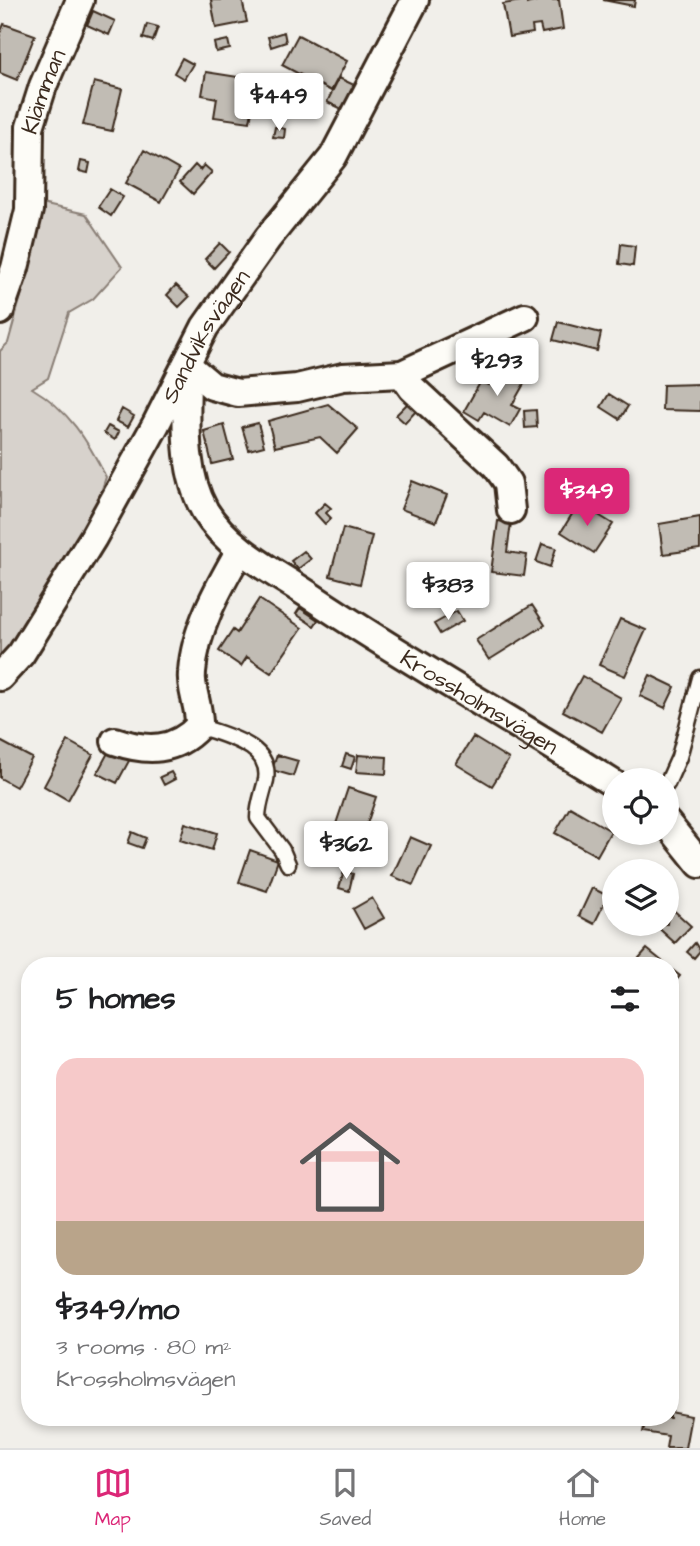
<!DOCTYPE html>
<meta charset="utf-8">
<style>
:root{--surface:#fff;--page:#f2f2f2;--text:#202124;--muted:#757577;--line:#e0e0e0;--accent:#db2777}
body{margin:0;font-family:"Architects Daughter",sans-serif;background:var(--page);color:var(--text);height:100vh;display:flex;flex-direction:column;font-size:26px;white-space:nowrap}
*{box-sizing:border-box;margin:0}
p{font-size:23px;color:var(--muted)}
.icon{flex:none;width:38px;height:38px;fill:none;stroke:currentColor;stroke-width:2;stroke-linecap:round;stroke-linejoin:round}
.map{position:relative;flex:1;overflow:hidden}
.details{position:absolute;left:21px;top:957px;width:658px;height:469px;display:flex;flex-direction:column;background:var(--surface);border-radius:28px;box-shadow:0 4px 10px #0003}
.details>*{flex:none}
.buttons{position:absolute;left:602px;top:768px;display:grid;gap:14px}
.buttons a{display:grid;place-items:center;width:77px;height:77px;border-radius:50%;background:var(--surface);box-shadow:0 4px 10px #0003;font-size:35px}
.price{position:absolute;translate:-50% -60px;padding:0 16px;border-radius:7px;background:#fff;color:#222;font-size:23px;line-height:46px;filter:drop-shadow(0 2px 4px #0008)}
.price::after{content:'';position:absolute;left:50%;top:42px;width:21px;height:16px;margin-left:-10px;background:inherit;clip-path:polygon(0 0,100% 0,50% 100%)}
.price.active{background:var(--accent);color:#fff}
ul{padding:0;list-style:none}
li{display:grid;align-content:center;gap:14px;height:371px;padding:0 35px}
li+li{border-top:2px solid var(--line)}
li span{display:grid;place-items:center;height:217px;border-radius:21px;color:#555}
li>.icon{margin-inline-start:auto}
span .icon{width:126px;height:126px;fill:#fffc;stroke-width:1}
li b{font-size:30px}
h2{display:flex;justify-content:space-between;align-items:center;height:84px;padding:0 35px;font-size:30px}
.tabs{display:flex;justify-content:space-around;align-items:center;height:98px;border-top:2px solid var(--line);background:var(--surface);font-size:19px;color:var(--muted)}
.tabs a{display:grid;justify-items:center;gap:4px}
.tabs .active{color:var(--accent)}
.map>svg:first-child{display:block}
</style>
<div class="map">
<svg width="700" height="1448" viewBox="0 0 700 1448">
<rect width="100%" height="100%" fill="#f1efea"/>
<filter id="ink" filterUnits="userSpaceOnUse"><feTurbulence type="fractalNoise" baseFrequency=".0143" numOctaves="2"/><feDisplacementMap in="SourceGraphic" scale="14" xChannelSelector="R" yChannelSelector="G"/><feConvolveMatrix kernelMatrix="1 2 1 2 8 2 1 2 1" color-interpolation-filters="sRGB"/></filter>
<g filter="url(#ink)">
<path fill="#d7d2cc" stroke="#897e75" stroke-width="2" d="M37 203 86 214 122 267 93 299 69 313 48 378 32 388C68 409 88 441 106 477L92 519 0 663V351L8 343 34 249Z"/>
<path fill="#c1bcb4" stroke="#3b2a1e" stroke-width="2" d="M211 0H242L247 22 216 28Z
M527 0V4L540 0H559L563 29 542 33 540 25 532 26 533 33 509 37 503 4Z
M603 0H635L634 6Z
M93 11 115 21 109 35 87 25Z
M4 24 35 35 17 80 0 73V33Z
M147 24 158 27 153 41 143 38Z
M284 32 286 42 271 47 268 37Z
M298 35 347 61 331 91 282 65Z
M228 40 230 49 216 52 214 43Z
M182 58 193 64 184 79 174 73Z
M206 72 257 80 250 122 214 117 217 98 202 95Z
M339 78 354 85 342 109 327 102Z
M94 82 122 89 112 131 83 125Z
M275 127 285 129 284 138 273 137Z
M144 150 179 170 161 202 126 183Z
M81 161 90 163 88 173 79 171Z
M195 165 200 170 204 165 212 172 193 194 180 182Z
M110 189 123 197 111 216 98 207Z
M220 243 229 252 214 268 205 259Z
M621 244 635 246 633 266 619 264Z
M176 285 189 297 179 307 167 295Z
M558 322 601 333 597 351 553 340Z
M499 367 525 382 512 405 520 409 510 427 484 412 479 420 464 411 481 381 489 385Z
M700 384V411L662 410 663 385Z
M609 394 628 406 620 419 601 407Z
M409 402 417 410 405 423 396 415Z
M328 404 358 429 337 453 320 437 275 447 268 421Z
M122 409 134 416 128 427 116 421Z
M536 410 537 427 525 428 524 411Z
M258 423 264 446 249 450 242 427Z
M224 425 233 459 212 464 204 431Z
M108 426 119 432 115 440 104 433Z
M412 481 447 495 436 522 401 509Z
M325 503 331 508 326 513 331 518 325 524 315 513Z
M579 503 613 524 594 553 561 532Z
M700 517V549L663 554 659 524Z
M498 521 511 523 507 552 527 555 524 576 491 572Z
M343 528 372 536 360 584 330 576Z
M542 544 556 548 550 567 536 562Z
M304 551 311 559 298 569 291 561Z
M466 568 474 588 451 597 443 578Z
M259 599 302 628 271 673 247 657 241 666 219 651 233 630 237 633Z
M532 605 545 625 489 660 476 640Z
M300 608 318 620 314 626 296 614Z
M457 611 463 621 440 634 434 624Z
M620 619 646 630 625 676 599 665Z
M650 675 675 687 665 708 640 696Z
M582 676 621 698 602 732 563 711Z
M473 737 509 759 492 786 456 764Z
M0 741 32 758 16 787 0 778Z
M68 741 93 755 68 800 44 786Z
M110 749 130 759 117 783 97 773Z
M346 754 355 757 351 769 342 766Z
M277 755 298 761 293 776 272 770Z
M358 755 387 757 386 774 356 772Z
M171 772 175 779 164 785 160 777Z
M348 788 376 797 362 839 334 830Z
M570 807 611 831 597 856 555 833Z
M185 823 217 833 212 850 180 840Z
M132 832 146 838 142 848 128 843Z
M410 837 431 846 413 885 392 876Z
M250 850 278 860 267 891 239 882Z
M344 871 353 874 349 891 339 888Z
M592 888 608 896 594 924 579 916Z
M372 898 384 918 364 929 353 909Z
M669 906 691 926 675 943 654 924H667Z
M695 943 700 951 694 958 687 952Z
M647 949 668 966H632Z
M670 968 680 976 670 988Z
M670 1412 691 1416 685 1448H666L668 1436 643 1432 646 1418H670Z"/>
<g fill="none" stroke-linecap="round" stroke-linejoin="round">
<defs>
<path id="service" d="M199 726C224 736 272 744 266 780 263 793 258 805 258 818L282 850 288 864
M667 784 679 757 700 678"/>
<g id="minor">
<path id="s1" d="M0 311 15 268 29 210 30 127 43 86 80 0"/>
<path d="M187 365 212 386 238 393 297 388 343 377 402 374 525 317"/>
<path id="s2" d="M187 370C187 417 181 469 205 511 229 550 275 572 312 597 411 663 514 721 614 784"/>
<path d="M402 374 412 388 496 466 508 483 511 510"/>
<path id="s3" d="M0 677 21 654 93 538 156 424 205 327 268 238 333 157 415 0"/>
<path d="M115 741C147 752 175 752 199 726 200 707 190 690 192 672 195 628 219 587 240 550"/>
<path d="M667 823 700 864"/>
</g>
</defs>
<use href="#service" stroke="#3b2a1e" stroke-width="19"/>
<use href="#minor" stroke="#3b2a1e" stroke-width="32"/>
<use href="#service" stroke="#fdfcf7" stroke-width="14"/>
<use href="#minor" stroke="#fdfcf7" stroke-width="26"/>
</g>
</g>
<g text-anchor="middle" stroke-width="6" stroke-linejoin="round" paint-order="stroke">
<g font-size="23" fill="#3b2a1e" stroke="#fdfcf7">
<text dy="8" stroke="none"><textPath href="#s1" startOffset="226">Klämman</textPath></text>
<text dy="8" stroke="none"><textPath href="#s3" startOffset="399">Sandviksvägen</textPath></text>
<text dy="8" stroke="none"><textPath href="#s2" startOffset="480">Krossholmsvägen</textPath></text>
</g>
</g>
</svg>
<div class="buttons">
<a><svg class="icon" aria-label="locate" viewBox="0 0 24 24"><circle cx="12" cy="12" r="6"/><path d="M12 2v4M12 18v4M2 12h4M18 12h4"/></svg></a>
<a><svg class="icon" aria-label="layers" viewBox="0 0 24 24"><path d="M12 4l9 5-9 5-9-5zM3 14l9 5 9-5"/></svg></a>
</div>
<b class="price" style="left:279px;top:133px">$449</b>
<b class="price" style="left:497px;top:398px">$293</b>
<b class="price active" style="left:587px;top:528px">$349</b>
<b class="price" style="left:448px;top:622px">$383</b>
<b class="price" style="left:346px;top:881px">$362</b>
<section class="details">
<h2>5 homes<svg class="icon" aria-label="filters" viewBox="0 0 24 24"><path d="M4 7h16M4 17h16"/><circle cx="9" cy="7" r="2"/><circle cx="15" cy="17" r="2"/></svg></h2>
<ul>
<li><span style="background:linear-gradient(#f6c9c9 75%,#b9a48a 0)"><svg class="icon" aria-label="home" viewBox="0 0 24 24"><path d="M3 11l9-7 9 7M6 9v11h12V9"/></svg></span><div><b>$349/mo</b><p>3 rooms · 80 m²</p><p>Krossholmsvägen</p></div></li>
</ul>
</section>
</div>
<nav class="tabs">
<a class="active"><svg class="icon" aria-label="map" viewBox="0 0 24 24"><path d="M3 6l6-2 6 2 6-2v14l-6 2-6-2-6 2zM9 4v14M15 6v14"/></svg>Map</a>
<a><svg class="icon" aria-label="saved" viewBox="0 0 24 24"><path d="M7 4h10v16l-5-4-5 4z"/></svg>Saved</a>
<a><svg class="icon" aria-label="home" viewBox="0 0 24 24"><path d="M3 11l9-7 9 7M6 9v11h12V9"/></svg>Home</a>
</nav>
